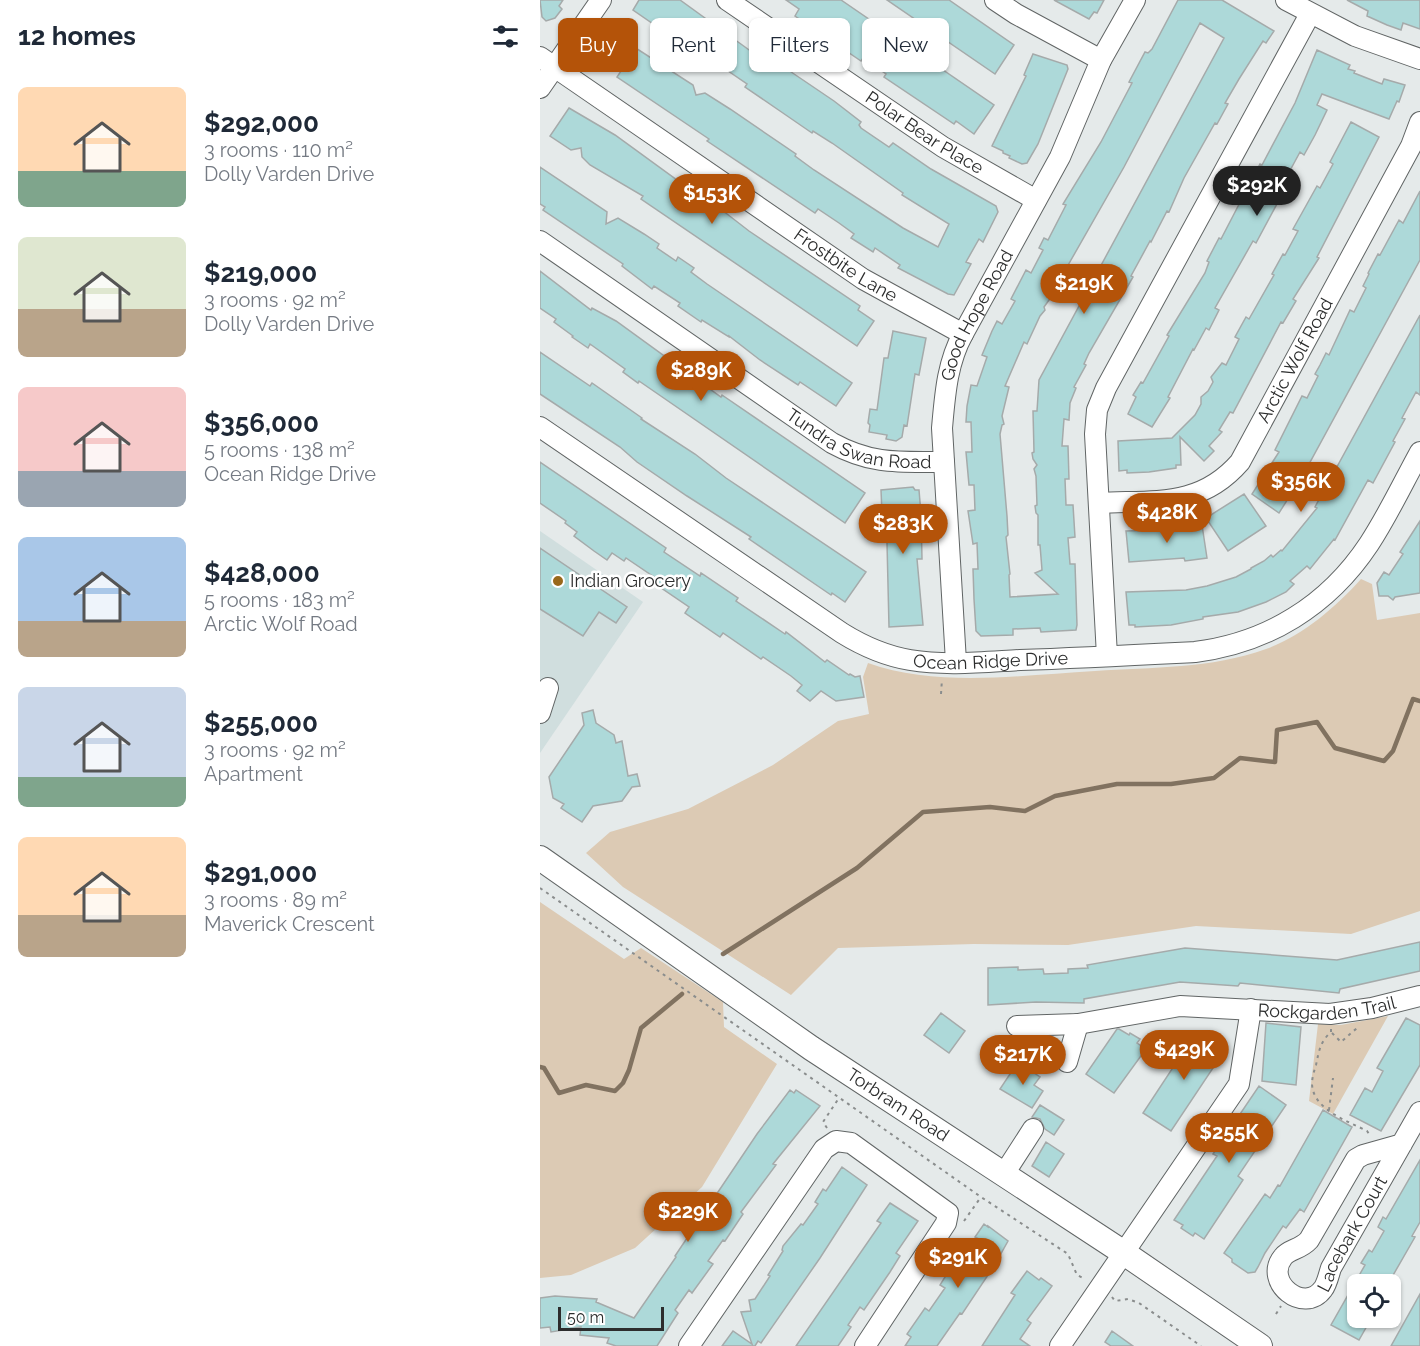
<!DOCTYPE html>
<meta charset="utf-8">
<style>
:root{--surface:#fff;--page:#f2f2f3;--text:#1f2937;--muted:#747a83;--accent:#b45309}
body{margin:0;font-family:Raleway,sans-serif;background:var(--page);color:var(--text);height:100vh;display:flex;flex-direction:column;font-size:22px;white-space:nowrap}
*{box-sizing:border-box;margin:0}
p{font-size:20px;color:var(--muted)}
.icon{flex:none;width:33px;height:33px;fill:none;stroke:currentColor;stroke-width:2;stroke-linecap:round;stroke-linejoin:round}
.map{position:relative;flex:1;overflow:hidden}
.drawer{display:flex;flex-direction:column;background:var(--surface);width:540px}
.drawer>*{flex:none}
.top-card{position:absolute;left:18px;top:18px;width:570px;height:54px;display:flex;gap:12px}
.fabs{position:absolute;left:807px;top:1274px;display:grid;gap:12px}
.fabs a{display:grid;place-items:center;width:54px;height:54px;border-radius:9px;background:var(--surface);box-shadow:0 2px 4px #0004;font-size:30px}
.scale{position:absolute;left:18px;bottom:15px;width:106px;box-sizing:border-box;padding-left:6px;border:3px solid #2c2d2d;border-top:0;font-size:16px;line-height:21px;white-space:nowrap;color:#2c2d2d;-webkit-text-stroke:4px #fff;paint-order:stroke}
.price{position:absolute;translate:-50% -51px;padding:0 14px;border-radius:21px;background:var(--accent);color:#fff;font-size:20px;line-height:39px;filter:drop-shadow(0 2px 3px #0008)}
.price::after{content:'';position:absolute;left:50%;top:36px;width:18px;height:14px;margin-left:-9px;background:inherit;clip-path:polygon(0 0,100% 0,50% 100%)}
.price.current{background:#222;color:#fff}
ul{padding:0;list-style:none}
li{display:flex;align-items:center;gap:18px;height:150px;padding:0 18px}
li span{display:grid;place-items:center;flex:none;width:168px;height:120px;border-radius:9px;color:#555}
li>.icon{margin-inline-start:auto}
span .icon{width:72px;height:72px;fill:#fffc;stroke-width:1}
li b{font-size:26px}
h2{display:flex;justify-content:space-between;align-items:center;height:72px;padding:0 18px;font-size:26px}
.pill{padding:0 21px;border-radius:9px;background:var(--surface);box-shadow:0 2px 4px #0004;font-size:21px;line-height:54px}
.pill.current{background:var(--accent);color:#fff}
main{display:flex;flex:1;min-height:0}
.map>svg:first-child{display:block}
</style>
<main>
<section class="drawer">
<h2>12 homes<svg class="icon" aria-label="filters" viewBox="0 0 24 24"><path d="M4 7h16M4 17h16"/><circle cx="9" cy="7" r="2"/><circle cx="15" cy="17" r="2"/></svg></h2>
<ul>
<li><span style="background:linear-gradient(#ffd9b3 70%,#7fa58c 0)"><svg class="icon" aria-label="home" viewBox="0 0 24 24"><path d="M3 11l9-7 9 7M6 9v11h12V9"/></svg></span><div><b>$292,000</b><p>3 rooms · 110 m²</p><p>Dolly Varden Drive</p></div></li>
<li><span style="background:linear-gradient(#dfe7d0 60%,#b9a48a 0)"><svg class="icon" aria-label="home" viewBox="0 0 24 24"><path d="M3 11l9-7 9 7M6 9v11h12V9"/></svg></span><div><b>$219,000</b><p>3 rooms · 92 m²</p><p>Dolly Varden Drive</p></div></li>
<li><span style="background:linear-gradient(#f6c9c9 70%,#9aa5b1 0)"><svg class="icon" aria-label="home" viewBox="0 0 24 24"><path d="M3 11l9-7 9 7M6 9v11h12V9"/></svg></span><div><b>$356,000</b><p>5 rooms · 138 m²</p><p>Ocean Ridge Drive</p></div></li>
<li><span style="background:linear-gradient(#a9c7e8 70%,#b9a48a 0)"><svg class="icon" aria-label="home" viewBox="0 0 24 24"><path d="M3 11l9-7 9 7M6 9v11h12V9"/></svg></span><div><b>$428,000</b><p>5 rooms · 183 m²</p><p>Arctic Wolf Road</p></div></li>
<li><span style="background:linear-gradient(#c9d6e8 75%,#7fa58c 0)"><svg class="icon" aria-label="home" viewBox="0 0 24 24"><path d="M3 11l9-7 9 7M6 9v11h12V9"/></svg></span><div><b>$255,000</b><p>3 rooms · 92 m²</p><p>Apartment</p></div></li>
<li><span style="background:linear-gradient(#ffd9b3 65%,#b9a48a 0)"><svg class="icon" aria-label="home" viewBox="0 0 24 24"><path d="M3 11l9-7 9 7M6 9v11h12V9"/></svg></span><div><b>$291,000</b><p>3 rooms · 89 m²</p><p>Maverick Crescent</p></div></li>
</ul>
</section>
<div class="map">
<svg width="880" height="1346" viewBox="0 0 880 1346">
<rect width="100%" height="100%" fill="#e5eaea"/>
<path fill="#d0dede" d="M0 531 103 602 0 753Z"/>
<path fill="#dccab4" d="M821 579 832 584 837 620 880 613V911L811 934 656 926 528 945 434 944 298 948 251 995 83 887 46 853 70 832 148 809 233 765 298 721 329 714 323 677 328 663C398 688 481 675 555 671 612 667 671 669 726 649 762 636 795 608 821 579Z
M0 902 84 959 101 948 183 1002 184 1027 237 1064 162 1187 95 1248 31 1275 0 1278Z
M848 1016 793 1114 769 1101 778 1024 801 1025Z"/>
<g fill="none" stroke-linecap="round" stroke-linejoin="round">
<path stroke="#817260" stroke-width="4.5" d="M183 954 317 868 383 812 450 807 485 811 515 796 577 784H631L674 778 700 758 735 762 737 730 777 722 795 748 844 761 853 751 873 699 880 701
M0 1067 4 1068 19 1093 46 1085 75 1091 83 1083 89 1070 101 1028 142 994"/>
</g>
<path fill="#add9d9" stroke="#a5aaaa" stroke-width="1.5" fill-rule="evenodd" d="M0 0H23L19 6 22 9 15 18 6 21 2 17Z
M99 0H140L223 60 226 55 294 101 321 122 319 125 321 128 349 147 353 143 391 169 456 206 458 212 443 242 439 239 426 262 431 264 414 295 408 294 358 268 360 265 335 248 333 252 311 238 314 234 299 223 278 209 275 213 167 141 169 139 77 77 87 62 66 66 61 58 80 33 93 42 91 45 153 85 156 95 165 93 190 109 256 154 255 156 274 170 363 228 398 247 409 224 362 195 363 193 292 143 273 131 272 133 240 111 205 87 207 84 150 45 148 48 93 10Z
M246 0H301L454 105 434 134 416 121 414 124 344 77 346 74 323 58 321 61 255 16 259 9Z
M347 0H409L474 45 455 74Z
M514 0H564L557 13 554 12 549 19Z
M638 0H682L734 31 726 43 723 41 699 79 685 103 688 104 677 124 675 123 644 178 629 212 627 211 611 242 610 241 591 276 593 277 549 353 544 364 546 365 534 387 536 388 530 403 529 420 524 419 522 446H528L529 479H525L526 505H533L535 537 528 538 530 564H535L537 625 536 630 501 632 500 628 473 629V635L441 636 436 631 434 599 433 569H438L437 543 433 544 428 511 435 510 434 485H429L426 452H432L431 422H426L427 406 431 385 437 386 447 357 442 355 452 331 457 321 462 324 475 301 471 299 486 270 491 273 503 250 499 248 504 238 508 240 526 205 523 204 561 142 592 83 589 82 605 52 608 53 612 49ZM660 23 684 38 499 380 497 411H493L494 452 492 453 493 459 497 465 494 469 496 476 497 505 495 506 496 513 498 515V545H500L502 570 495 573 518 594 470 597 469 575 470 574 466 537 468 535 467 516 460 434 462 425 464 424 462 416 469 387 465 386 484 342 487 344 500 316 505 310 504 307 509 300 515 293 523 274 584 167Z
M807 0H880V29L863 23 861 30 847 25 827 16 828 11Z
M777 50 810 65 808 69 815 71 814 73 842 84 844 79 865 85 859 102 857 101 849 119 782 94 777 105 787 110 775 135 764 155 760 152 746 178 748 179 736 201 738 202 716 243 713 241 675 308 679 310 669 330 666 328 654 350 653 349 628 397 630 398 612 427 588 414 596 397 593 395 601 382 603 383 629 336 627 335 665 273 669 262 667 261 679 238 681 239 720 164 722 165 755 103Z
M493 54 527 65 528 69 498 144 487 163 482 164 469 158 470 156 463 153V151L452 146 486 76 484 75 486 70Z
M29 108 75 135 144 185 169 200 209 231 320 306 318 310 334 321 317 346 101 199 103 196 50 165 42 157 41 148 31 150 10 136Z
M811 122 839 137 777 257 779 258 753 299 756 301 743 323 741 322 693 413 690 412 679 430 682 432 669 446 674 451 664 461 640 437 641 465H636V468L609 472 587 473V470L579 471 578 441 632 438 655 415 661 404V397L668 391 673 382 671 377 682 363 686 365 699 339 695 337 706 317 709 319 734 275 732 274 743 254 745 255 758 231 753 229 777 186 780 188 793 164 790 162Z
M0 167 67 212 66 224 78 218 104 234 119 244 117 248 136 261 138 257 154 268 151 272 167 284 312 383 296 406 260 382 258 385 220 360 189 336V337L162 320 161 322 138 306 140 303 114 286 112 289 82 266 83 264 3 210 5 207 0 204Z
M880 191V260L763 475 739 513 712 494 739 452 735 450 762 396 767 398 778 376 775 374 780 365 786 353 789 355 810 310 814 312 826 288 823 286 829 274 828 273 838 254 840 255 859 220 863 223Z
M0 271 51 310 52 308 76 321 181 397 182 395 325 493 305 523 99 381 98 383 83 372 85 369 50 344 48 348 32 337 33 336 14 322 16 319 0 308Z
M880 315V395L876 392 862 418 865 419 853 441 855 442 833 483 828 480 795 540 794 539 770 569 767 566 750 581 754 584 746 592 726 602 698 612 663 617V619L631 625 595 627V625H589L586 592 646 590 667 586 696 577 711 569V568L724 561 731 555 733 557 741 550 742 551 777 508 775 507Z
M353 331 386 338 379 375 375 374 367 426 364 425 362 437 356 441 346 439 347 435 329 432 330 425 328 423 330 409 337 410 344 358H348Z
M0 352 50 386 52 383 102 418 101 419 155 454 186 478 326 572 305 602 292 593 291 595 209 539 211 537 147 496 97 462 80 447 0 394Z
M0 462 126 548 124 552 160 576 161 573 198 598 196 601 245 634 246 632 285 662 287 660 309 675 310 674 315 677 320 676 324 697 296 701 281 691 270 701 257 691 262 685 251 676 223 657 221 659 183 633 180 637 145 613 149 607 111 581 114 577 86 558 84 561 72 553 67 560 54 551 34 536 37 532 25 523 26 521 0 503Z
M373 487 375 490H379L381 514 382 559H377L383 625 349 627 347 543 345 513H342L341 490Z
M704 494 726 526 688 551 666 518Z
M880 521V593L855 597 853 600 848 596H839L837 583 844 572 849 575 863 554 860 552Z
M662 525 667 558 645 561 644 558 589 562 586 531 625 530Z
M0 548 87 607 76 623 59 612 43 636 0 609Z
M53 710 56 723 74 735 76 743 82 741 88 776 97 774 100 786 92 787 82 801 53 806 42 822 21 808 24 804 13 798 9 777 44 725 42 713Z
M880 942V971L800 989 799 993 700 983 698 986 640 982 544 999V1003L496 1002 448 1005V968L478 967V970L503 969 504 974 528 973V969L548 968 547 965 645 948 797 960Z
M401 1013 425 1031 409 1053 384 1035Z
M866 1018 880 1025V1065L841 1131 810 1115 825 1088 832 1092 843 1071 837 1068Z
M726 1023 761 1027 756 1085 722 1081Z
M577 1029H579L589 1035 590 1033 600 1039 597 1043 606 1049 574 1093 546 1074Z
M657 1031 685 1050 631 1131 603 1113Z
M476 1065 486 1071 488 1069 500 1077 494 1085 503 1091 492 1108 460 1089Z
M719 1086 746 1105 698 1176 703 1180 664 1239 655 1233 653 1236 641 1228 643 1225 634 1220 677 1156 673 1154Z
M250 1090 254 1093 256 1090 280 1106 233 1164 236 1165 201 1212 203 1214 185 1241 183 1240 168 1261 173 1264 152 1293 149 1290 135 1310 138 1313 117 1346H76L67 1343 69 1338 40 1335 41 1327 11 1332 10 1327 0 1328V1298L15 1296 57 1299 56 1302 94 1318 136 1257 135 1256 217 1134Z
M500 1105 524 1120 514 1135 505 1129 500 1119 492 1117Z
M783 1110 812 1127 764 1212 760 1209 746 1228 743 1226 725 1253 718 1267 715 1272 708 1273 692 1262V1259L684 1253 725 1194 730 1198 738 1185 740 1186Z
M506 1142 524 1154 509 1177 492 1166Z
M880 1160V1222L872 1236 875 1237 848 1284H818V1317H832L819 1340 791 1325 825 1265 821 1263 829 1250 832 1252 844 1231 838 1227 843 1217 846 1219Z
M302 1167 327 1185 280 1258 221 1343 218 1341 215 1346H182L193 1331 212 1344 201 1312 211 1311 209 1300 215 1299 230 1276 228 1275 243 1251 242 1250 243 1246 261 1224 263 1225 278 1204 275 1202 283 1189 286 1191Z
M350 1203 378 1221 356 1253 360 1256 350 1272 324 1310 320 1307 308 1325 311 1327 298 1346H256L341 1223 337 1221Z
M444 1224 448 1227V1226L468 1241 454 1266 422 1314 420 1313 397 1346H365L371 1337 367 1334 385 1308 389 1311 405 1288 400 1285 410 1269 419 1257 423 1260 439 1239 435 1237Z
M487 1271 499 1280 501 1278 512 1286 487 1320 491 1323 480 1339 490 1346H442L475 1295 471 1293Z
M880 1294V1346H851Z
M572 1331 593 1346H571L565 1342Z"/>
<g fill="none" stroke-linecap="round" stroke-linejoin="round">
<defs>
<g id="minor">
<path id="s1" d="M187 0 403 147 496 200"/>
<path d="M455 0 476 14 561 60"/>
<path d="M746 0 815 36 880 59"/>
<path id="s2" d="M0 57 323 279 423 334"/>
<path d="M0 88 61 0"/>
<path id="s3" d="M0 241 292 443C332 465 360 462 404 462"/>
<path id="s4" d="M0 427 302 633C323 646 346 656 370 660 406 666 444 662 480 660 538 658 596 655 655 652 727 643 788 606 829 544 848 515 863 483 880 452"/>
<path id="s5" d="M559 503C615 500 660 508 700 462L871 146 880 122"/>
<path d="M567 656 555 434 557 410 566 388 770 14"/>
<path id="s6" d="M416 662 402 428C405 395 407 363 423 334L520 157 561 60 595 0"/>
<path d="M0 713 8 688"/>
<path id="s7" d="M477 1026 538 1024 640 1006 790 1014 832 1008 880 996"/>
<path d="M527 1062 538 1024"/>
<path id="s8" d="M862 1144 823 1155 816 1159 769 1240C760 1250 749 1249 743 1257 723 1282 764 1315 783 1289 787 1284 789 1274 791 1268L880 1112"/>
<path d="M464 1174 493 1129"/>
<path d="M149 1346 284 1149 296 1141 311 1143 408 1213 406 1223 325 1346"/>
<path d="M520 1346 699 1084 711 1009"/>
</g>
<g id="major">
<path id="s9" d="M0 858 271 1048 584 1253 720 1346"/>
</g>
</defs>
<use href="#minor" stroke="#616565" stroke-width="22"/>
<use href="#major" stroke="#616565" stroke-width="26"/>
<path stroke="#8a8d8d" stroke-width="2" stroke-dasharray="3 4.5" stroke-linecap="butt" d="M401 694 402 679
M0 888 441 1197 528 1254 537 1275 545 1279
M791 1029V1032C780 1042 779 1051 776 1065 774 1071 772 1078 772 1084 773 1110 808 1121 827 1131L830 1135
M792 1033 801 1042 817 1028
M789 1110 793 1078
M287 1128 283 1122 299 1098
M424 1221 441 1197
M572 1297 575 1301 588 1299 599 1303 661 1346
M736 1314 741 1306"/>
<use href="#minor" stroke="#fff" stroke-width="20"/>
<use href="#major" stroke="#fff" stroke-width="24"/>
</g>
<circle fill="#99681b" stroke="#fff" stroke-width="2" cx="18" cy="581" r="6"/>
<g text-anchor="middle" stroke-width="5" stroke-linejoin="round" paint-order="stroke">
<g font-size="18" fill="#2c2d2d" stroke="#fff">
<text dy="6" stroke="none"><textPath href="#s1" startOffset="238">Polar Bear Place</textPath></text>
<text dy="6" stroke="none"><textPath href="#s2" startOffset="370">Frostbite Lane</textPath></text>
<text dy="6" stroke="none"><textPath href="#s6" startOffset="354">Good Hope Road</textPath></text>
<text dy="6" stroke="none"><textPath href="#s5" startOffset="268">Arctic Wolf Road</textPath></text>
<text dy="6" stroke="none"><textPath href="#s3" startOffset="380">Tundra Swan Road</textPath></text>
<text dy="6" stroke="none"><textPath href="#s4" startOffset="520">Ocean Ridge Drive</textPath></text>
<text dy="6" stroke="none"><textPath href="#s7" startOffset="312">Rockgarden Trail</textPath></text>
<text dy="6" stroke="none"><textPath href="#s9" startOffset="435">Torbram Road</textPath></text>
<text dy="6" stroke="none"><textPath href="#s8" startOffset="315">Lacebark Court</textPath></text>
</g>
<g font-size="18" fill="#2c2d2d" stroke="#fff" text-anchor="start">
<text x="30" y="587">Indian Grocery</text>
</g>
</g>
</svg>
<div class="fabs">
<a><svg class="icon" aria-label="locate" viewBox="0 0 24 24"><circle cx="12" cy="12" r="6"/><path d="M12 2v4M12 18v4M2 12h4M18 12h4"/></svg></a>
</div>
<div class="scale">50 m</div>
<b class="price current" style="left:717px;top:217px">$292K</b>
<b class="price" style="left:172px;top:225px">$153K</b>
<b class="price" style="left:544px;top:315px">$219K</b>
<b class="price" style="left:161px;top:402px">$289K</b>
<b class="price" style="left:761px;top:513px">$356K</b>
<b class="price" style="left:627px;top:544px">$428K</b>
<b class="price" style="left:363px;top:555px">$283K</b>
<b class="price" style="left:644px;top:1081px">$429K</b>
<b class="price" style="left:483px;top:1086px">$217K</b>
<b class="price" style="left:689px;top:1164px">$255K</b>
<b class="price" style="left:148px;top:1243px">$229K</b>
<b class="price" style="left:418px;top:1289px">$291K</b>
<div class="top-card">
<a class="pill current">Buy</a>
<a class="pill">Rent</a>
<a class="pill">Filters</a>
<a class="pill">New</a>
</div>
</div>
</main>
